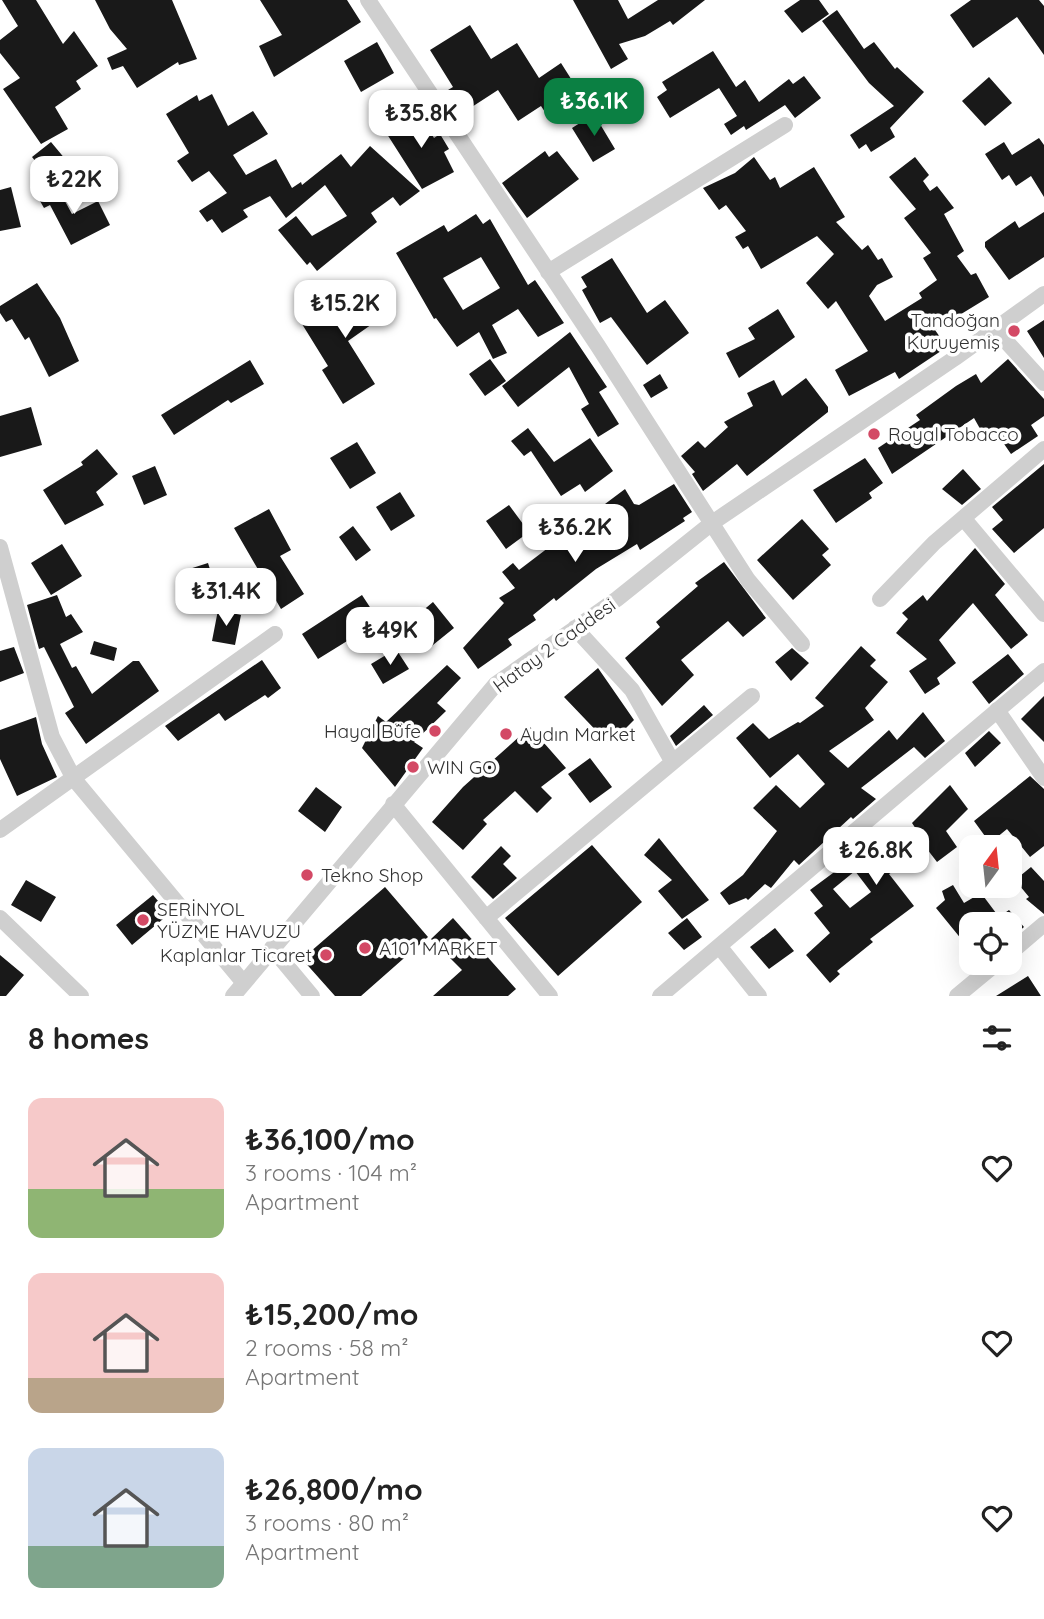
<!DOCTYPE html>
<meta charset="utf-8">
<style>
:root{--surface:#fff;--page:#f6f6f6;--text:#222;--muted:#767676;--accent:#0b8043}
body{margin:0;font-family:Quicksand,sans-serif;background:var(--page);color:var(--text);height:100vh;display:flex;flex-direction:column;font-size:26px;white-space:nowrap}
*{box-sizing:border-box;margin:0}
p{font-size:23px;color:var(--muted)}
.icon{flex:none;width:38px;height:38px;fill:none;stroke:currentColor;stroke-width:2;stroke-linecap:round;stroke-linejoin:round}
.map{position:relative;height:996px;overflow:hidden}
.sheet{display:flex;flex-direction:column;background:var(--surface);flex:1}
.sheet>*{flex:none}
.needle{width:46px;rotate:15deg}
.tools{position:absolute;left:959px;top:835px;display:grid;gap:14px}
.tools a{display:grid;place-items:center;width:63px;height:63px;border-radius:14px;background:var(--surface);box-shadow:0 7px 28px #0002;font-size:35px}
.price{position:absolute;translate:-50% -60px;padding:0 16px;border-radius:14px;background:#fff;color:#222;font-size:23px;line-height:46px;filter:drop-shadow(0 2px 4px #0008)}
.price::after{content:'';position:absolute;left:50%;top:42px;width:21px;height:16px;margin-left:-10px;background:inherit;clip-path:polygon(0 0,100% 0,50% 100%)}
.price.active{background:var(--accent);color:#fff}
ul{padding:0;list-style:none}
li{display:flex;align-items:center;gap:21px;height:175px;padding:0 28px}
li span{display:grid;place-items:center;flex:none;width:196px;height:140px;border-radius:14px;color:#555}
li>.icon{margin-inline-start:auto}
span .icon{width:84px;height:84px;fill:#fffc;stroke-width:1}
li b{font-size:30px}
h2{display:flex;justify-content:space-between;align-items:center;height:84px;padding:0 28px;font-size:30px}
.map>svg:first-child{display:block}
</style>
<div class="map">
<svg width="1044" height="996" viewBox="0 0 1044 996">
<rect width="100%" height="100%" fill="#fff"/>
<path fill="#191919" fill-rule="evenodd" d="M2 0H36L63 44 74 31 98 66 76 81 81 89 55 107 68 129 41 144 3 89 20 78 0 53V40L18 26Z
M95 0H172L197 59 179 65 178 62 137 88 123 66 112 70 107 58 127 49 110 29Z
M260 0H347L361 22 274 77 259 46 282 35Z
M573 0H618L628 19 658 0H705L673 25 670 21 645 36 619 44 628 59 611 69Z
M800 0H819L829 14 802 33 784 11Z
M971 0H1039L1044 6V55L1017 17 973 48 950 15Z
M837 10 864 49 874 42 895 69 897 67 924 92 890 128 895 137 871 152 866 144 859 149 850 135 894 106 869 83 822 21Z
M470 25 491 59 517 43 539 78 561 63 580 93 547 115 541 106 518 121 498 90 461 114 448 96V90L453 87 430 50Z
M377 42 394 73 361 92 344 61Z
M713 51 736 87 745 80 759 102 789 79 793 84 804 76 821 98 795 118 785 105 746 130 744 126 731 135 724 124 737 116 719 88 670 118 657 97 667 90 662 82Z
M989 77 1012 103 985 126 962 101Z
M212 94 228 126 253 111 268 134 233 155 246 175 276 159 292 188 301 182 302 185 341 154 351 167 370 146 420 191 400 206 393 197 371 213 377 222 317 271 310 262 307 265 278 230 296 216 312 236 347 216 325 185 286 218 270 196 243 210 248 217 222 233 212 219 207 222 199 211 227 193 209 171 192 182 177 161 189 153 166 114 197 95 199 101Z
M417 111 434 138 440 134 449 149 444 152 454 172 422 189 385 131Z
M594 114 615 149 593 162 572 128Z
M1039 138 1044 145V197L1031 176 1016 186 1009 175 1002 180 985 154 1004 142 1012 155Z
M51 142 71 166 52 182 32 157Z
M545 151 549 157 557 151 579 179 527 218 502 183Z
M754 157 770 180 775 177 780 188 814 167 845 217 836 222 862 250 868 245 878 260 882 258 893 277 877 285 869 296 885 321 922 298 919 293 937 280 923 258 931 253 904 218 916 209 889 177 915 157 929 175 923 181 930 191 937 186 954 208 944 214 964 251 957 256 971 275 976 273 989 297 935 330 947 347 899 379 895 372 849 396 835 370 868 351 836 301 828 309 806 283 834 254 817 236 761 269 748 246 743 249 735 237 746 231 726 205 719 210 703 188 735 173Z
M55 183 72 214 98 201 110 225 71 245 50 205 44 208 36 194Z
M11 187 21 227 0 231V190Z
M1044 212V257L1009 280 985 247V242L1015 221 1019 228Z
M476 214 483 224 490 219 528 285 535 280 564 323 538 337 518 309 492 325 507 353 493 359 479 332 457 347 436 318 434 319 396 253 444 225 448 232ZM481 257 500 288 463 310 443 278Z
M612 258 647 313 665 300 689 333 647 365 611 317 600 323 582 290 587 287 581 277Z
M37 283 60 318 79 361 49 377 29 337 25 340 12 319 6 322 0 313V306Z
M363 283 385 315 348 341 375 384 343 404 322 370 328 366 302 324Z
M778 309 795 337 739 378 726 353 755 339 748 328Z
M1044 320V358L1027 331Z
M570 332 607 387 599 392 619 424 598 437 581 409 589 404 569 367 518 407 502 386Z
M490 359 506 381 485 396 469 374Z
M1008 359 1044 399V416L1031 425 1038 436 1011 454 993 428 983 434 974 418 892 474 878 448 920 420 916 415 956 386 976 374 981 383Z
M250 360 264 384 231 403 228 400 174 435 161 415Z
M660 374 668 388 651 398 643 385Z
M806 378 828 407V412L747 476 737 464 703 491 692 474 695 472 681 456 698 441 705 448 728 427 724 422 753 406 747 393 774 380 782 396Z
M31 407 42 445 0 457V416Z
M528 428 554 462 590 438 613 471 585 492 580 484 561 496 531 451 524 456 511 441Z
M357 442 376 473 350 489 330 458Z
M97 449 118 474 96 492 104 505 65 525 43 490 83 465 81 462Z
M865 458 883 483 869 493 872 498 836 523 813 490Z
M1044 464V528L1014 553 992 529 1003 520 992 507Z
M155 466 167 495 144 505 132 476Z
M963 469 981 489 962 505 942 489Z
M674 484 692 512 683 518 685 521 640 550 637 544 596 569 556 601 554 598 533 615 536 620 508 639 512 645 478 669 463 648 504 603 499 598 515 588 502 572 513 563 519 570 561 538 564 542 603 519 597 510 625 489 634 504 639 505Z
M400 492 415 516 391 531 376 507Z
M509 505 529 532 506 549 486 521Z
M269 509 291 550 280 556 304 594 281 609 234 528Z
M802 519 829 549 822 555 831 565 793 600 757 560Z
M353 526 371 550 356 561 339 537Z
M62 544 82 576 51 595 31 563Z
M975 548 1005 584 995 595 1028 635 1011 649 973 603 939 640 956 663 937 678 940 684 925 694 909 671 927 659 896 633 908 619 902 613 923 595 927 601Z
M724 562 766 618 743 637 728 621 681 660 694 675 662 706 625 658 660 627 656 622 698 586 695 583Z
M208 563 221 604 196 612 183 571Z
M57 595 66 617 71 614 83 632 60 644 72 668 76 666 92 694 133 661H139L159 691 86 744 65 713 74 707 44 647 39 649 27 605Z
M362 595 381 624 354 642 352 638 318 659 302 634Z
M433 602 454 628 428 649 408 628V623Z
M218 610 241 615 235 645 212 641Z
M94 641 117 648 114 661 90 654Z
M861 646 876 660 870 666 888 682 865 708 874 720 829 751 848 768 889 730 897 740 923 712 945 741 925 758 914 747 861 788 876 799 853 819 851 817 799 865 794 860 771 888 765 884 748 900 746 898 729 905 720 893 743 875 777 831 753 808 776 785 800 808 825 784 798 754 770 778 736 738 753 723 769 739 798 722 800 723 824 706 815 698Z
M14 647 24 673 0 682V651Z
M792 648 809 663 791 681 775 662Z
M396 649 409 669 383 684 371 664Z
M1008 654 1024 674 989 704 972 682Z
M262 660 281 688 268 698 265 695 225 721 219 713 178 741 165 726Z
M447 665 461 678 437 703 446 711 414 742 423 748 395 787 362 748 378 716 386 722Z
M598 668 634 720 612 742H607L564 697Z
M1044 696V742L1021 719Z
M704 705 713 715 676 746 670 736Z
M36 717 42 744 57 777 17 796 0 759V730Z
M530 727 566 768 541 787 552 798 537 813 515 791 483 820 487 824 463 850 432 822 463 787Z
M989 731 1001 743 975 767 965 753Z
M590 758 612 787 590 803 568 774Z
M1030 776 1044 789V846L1030 857 1007 829 990 843 974 821Z
M950 785 968 809 946 831 957 847 937 862 927 849 889 874 914 906 870 939 873 942 837 971 840 974 830 983 806 955 830 933 814 913 823 906 810 890 883 836 892 850 920 835 912 823ZM855 871 871 892 850 908 833 889Z
M316 787 342 807 325 832 298 811Z
M659 838 709 900 682 919 658 891 672 880 644 855Z
M592 845 642 902 558 976 505 918Z
M501 846 511 856 503 864 517 878 493 899 471 877Z
M1031 867 1044 881V914L1026 899 1029 897 1015 880Z
M26 880 56 897 41 922 11 905Z
M953 885 964 903 981 893 999 917 1009 910 1024 927 1010 939V924H971V951L936 908 945 900 942 891Z
M385 887 428 937 361 996H335L302 959Z
M153 895 169 914 132 945 116 925Z
M453 918 516 989 508 996H433L462 970 431 939Z
M687 918 702 937 684 950 668 933Z
M775 928 794 951 769 969 750 947Z
M0 955 24 975 6 996H0Z
M1028 976 1041 996H996Z"/>
<g fill="none" stroke-linecap="round" stroke-linejoin="round">
<path stroke="#cfcfcf" stroke-width="16" d="M368 0 598 346 748 580 802 644
M548 272 785 125
M995 329 1044 383
M964 519 1044 614
M0 547 52 737 74 779 243 982
M880 599 934 543 1044 449
M575 628 632 690 672 761
M997 710 1044 778
M393 804 550 996
M0 830 275 634
M0 918 81 996
M486 918 752 696
M719 946 759 996
M272 948 312 996
M1010 953 1044 924
M233 996 496 684 617 599 712 523 955 358 1044 294
M660 996 1044 671
M957 996 998 962"/>
</g>
<g fill="#d34965" stroke="#fff" stroke-width="2.5">
<circle cx="1014" cy="331" r="7"/>
<circle cx="874" cy="434" r="7"/>
<circle cx="435" cy="731" r="7"/>
<circle cx="506" cy="734" r="7"/>
<circle cx="413" cy="767" r="7"/>
<circle cx="307" cy="875" r="7"/>
<circle cx="143" cy="920" r="7"/>
<circle cx="365" cy="948" r="7"/>
<circle cx="326" cy="955" r="7"/>
</g>
<g text-anchor="middle" stroke-width="7" stroke-linejoin="round" paint-order="stroke">
<g font-size="19" fill="#323232" stroke="#fff" text-anchor="start">
<text x="1000" y="327" text-anchor="end">Tandoğan<tspan x="1000" dy="22">Kuruyemiş</tspan></text>
<text x="888" y="441">Royal Tobacco</text>
<text x="421" y="738" text-anchor="end">Hayal Büfe</text>
<text x="520" y="741">Aydın Market</text>
<text x="427" y="774">WIN GO</text>
<text x="321" y="882">Tekno Shop</text>
<text x="157" y="916">SERİNYOL<tspan x="157" dy="22">YÜZME HAVUZU</tspan></text>
<text x="379" y="955">A101 MARKET</text>
<text x="312" y="962" text-anchor="end">Kaplanlar Ticaret</text>
</g>
<g font-size="19" fill="#323232" stroke="#fff">
<text transform="translate(554 645) rotate(-36)" y="7">Hatay 2 Caddesi</text>
</g>
</g>
</svg>
<div class="tools">
<a><svg class="needle" viewBox="-14 -14 28 28"><path d="M0-13l5 13h-10z" fill="#e53935"/><path d="M0 13l5-13h-10z" fill="#767676"/></svg></a>
<a><svg class="icon" aria-label="locate" viewBox="0 0 24 24"><circle cx="12" cy="12" r="6"/><path d="M12 2v4M12 18v4M2 12h4M18 12h4"/></svg></a>
</div>
<b class="price active" style="left:594px;top:138px">₺36.1K</b>
<b class="price" style="left:421px;top:150px">₺35.8K</b>
<b class="price" style="left:74px;top:216px">₺22K</b>
<b class="price" style="left:345px;top:340px">₺15.2K</b>
<b class="price" style="left:575px;top:564px">₺36.2K</b>
<b class="price" style="left:226px;top:628px">₺31.4K</b>
<b class="price" style="left:390px;top:667px">₺49K</b>
<b class="price" style="left:876px;top:887px">₺26.8K</b>
</div>
<section class="sheet">
<h2>8 homes<svg class="icon" aria-label="filters" viewBox="0 0 24 24"><path d="M4 7h16M4 17h16"/><circle cx="9" cy="7" r="2"/><circle cx="15" cy="17" r="2"/></svg></h2>
<ul>
<li><span style="background:linear-gradient(#f6c9c9 65%,#8fb573 0)"><svg class="icon" aria-label="home" viewBox="0 0 24 24"><path d="M3 11l9-7 9 7M6 9v11h12V9"/></svg></span><div><b>₺36,100/mo</b><p>3 rooms · 104 m²</p><p>Apartment</p></div><svg class="icon" aria-label="heart" viewBox="0 0 24 24"><path d="M12 20l-8-8c-3-5 5-10 8-4 3-6 11-1 8 4z"/></svg></li>
<li><span style="background:linear-gradient(#f6c9c9 75%,#b9a48a 0)"><svg class="icon" aria-label="home" viewBox="0 0 24 24"><path d="M3 11l9-7 9 7M6 9v11h12V9"/></svg></span><div><b>₺15,200/mo</b><p>2 rooms · 58 m²</p><p>Apartment</p></div><svg class="icon" aria-label="heart" viewBox="0 0 24 24"><path d="M12 20l-8-8c-3-5 5-10 8-4 3-6 11-1 8 4z"/></svg></li>
<li><span style="background:linear-gradient(#c9d6e8 70%,#7fa58c 0)"><svg class="icon" aria-label="home" viewBox="0 0 24 24"><path d="M3 11l9-7 9 7M6 9v11h12V9"/></svg></span><div><b>₺26,800/mo</b><p>3 rooms · 80 m²</p><p>Apartment</p></div><svg class="icon" aria-label="heart" viewBox="0 0 24 24"><path d="M12 20l-8-8c-3-5 5-10 8-4 3-6 11-1 8 4z"/></svg></li>
</ul>
</section>
